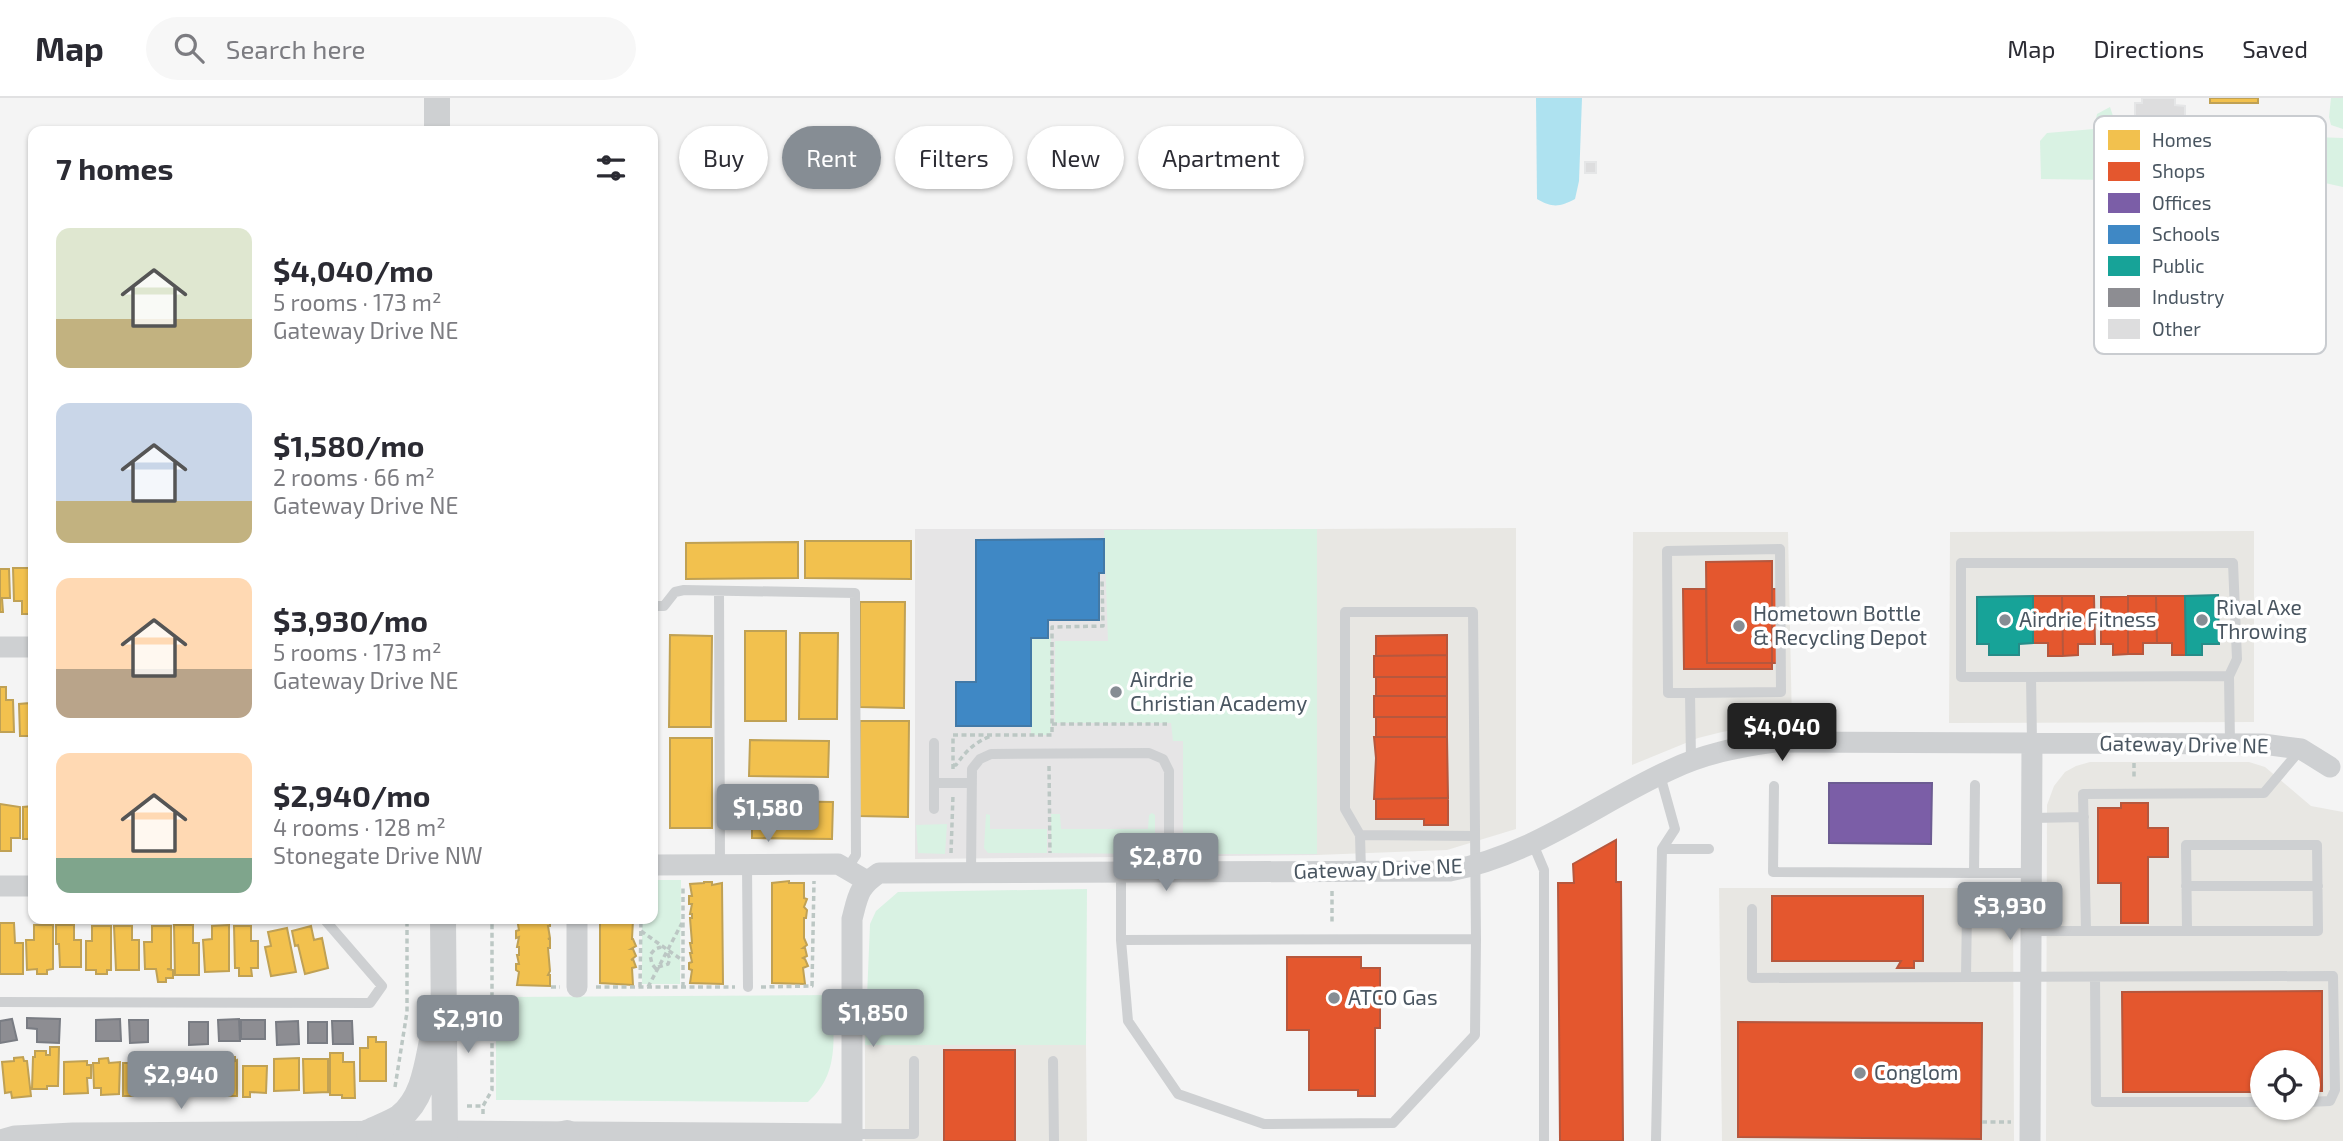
<!DOCTYPE html>
<meta charset="utf-8">
<style>
:root{--surface:#fff;--page:#f7f7f7;--text:#2b2b33;--muted:#7c7c81;--line:#e1e1e2;--accent:#868d94}
body{margin:0;font-family:"Exo 2",sans-serif;background:var(--page);color:var(--text);height:100vh;display:flex;flex-direction:column;font-size:26px;white-space:nowrap}
*{box-sizing:border-box;margin:0}
p{font-size:23px;color:var(--muted)}
.icon{flex:none;width:38px;height:38px;fill:none;stroke:currentColor;stroke-width:2;stroke-linecap:round;stroke-linejoin:round}
.map{position:relative;flex:1;overflow:hidden}
.side{position:absolute;left:28px;top:28px;width:630px;height:798px;display:flex;flex-direction:column;background:var(--surface);border-radius:14px;box-shadow:0 2px 5px #0004}
.side>*{flex:none}
.hud{position:absolute;left:679px;top:28px;width:665px;height:63px;display:flex;gap:14px}
.tools{position:absolute;left:2250px;top:952px;display:grid;gap:14px}
.tools a{display:grid;place-items:center;width:70px;height:70px;border-radius:50%;background:var(--surface);box-shadow:0 2px 5px #0004;font-size:35px}
.price{position:absolute;translate:-50% -60px;padding:0 16px;border-radius:7px;background:var(--accent);color:#fff;font-size:23px;line-height:46px;filter:drop-shadow(0 2px 4px #0008)}
.price::after{content:'';position:absolute;left:50%;top:42px;width:21px;height:16px;margin-left:-10px;background:inherit;clip-path:polygon(0 0,100% 0,50% 100%)}
.price.active{background:#222;color:#fff}
ul{padding:0;list-style:none}
li{display:flex;align-items:center;gap:21px;height:175px;padding:0 28px}
li span{display:grid;place-items:center;flex:none;width:196px;height:140px;border-radius:14px;color:#555}
li>.icon{margin-inline-start:auto}
span .icon{width:84px;height:84px;fill:#fffc;stroke-width:1}
li b{font-size:30px}
h2{display:flex;justify-content:space-between;align-items:center;height:84px;padding:0 28px;font-size:30px}
.tag{padding:0 24px;border-radius:32px;background:var(--surface);box-shadow:0 2px 5px #0004;font-size:24px;line-height:63px}
.tag.active{background:var(--accent);color:#fff}
header{display:flex;align-items:center;gap:42px;box-sizing:border-box;height:98px;padding:0 35px;background:var(--surface);border-bottom:2px solid var(--line)}
header strong{font-size:33px}
nav{display:flex;gap:38px;margin-inline-start:auto;font-size:24px}
.search{width:490px;height:63px;background:var(--page);display:flex;align-items:center;gap:18px;box-sizing:border-box;padding:0 24px;border-radius:38px;color:var(--muted);font-size:26px}
.map>svg:first-child{display:block}
</style>
<header>
<strong>Map</strong>
<div class="search"><svg class="icon" aria-label="search" viewBox="0 0 24 24"><circle cx="10" cy="10" r="6"/><path d="M15 15l6 6"/></svg>Search here</div>
<nav><a>Map</a><a>Directions</a><a>Saved</a></nav>
</header>
<div class="map">
<svg width="2343" height="1043" viewBox="0 0 2343 1043">
<rect width="100%" height="100%" fill="#f4f4f4"/>
<path fill="#e8e7e3" fill-rule="evenodd" d="M1516 430V731L1447 752 1317 757V431Z
M2254 433V624L1949 625 1950 434Z
M1633 434H1788L1792 627 1755 628 1722 634 1698 640 1632 667Z
M2090 664H2249L2265 669 2311 708 2343 714V1043H2046L2047 707 2054 688 2065 674 2076 668ZM2263 964H2308V1010H2263Z
M1719 790H2013L2014 1043H1722Z
M865 947H1086L1087 1043H865Z"/>
<path fill="#e6e5e6" d="M915 431H1317V757L915 761Z"/>
<path fill="#d9f2e3" d="M2331 0H2343V31L2331 27 2329 19Z
M2110 9 2113 18 2123 22 2237 42 2256 37 2343 40V89L2325 85 2041 81 2040 43 2047 35 2094 31 2097 16Z
M1317 431V756H1187L1183 751V643H1173L1171 625H1055V543H1108L1104 432Z
M1031 540H1051V634L1048 637H1031Z
M1152 715 1155 717V751L1151 756 1051 755V716H1060L1061 731H1148L1149 717Z
M986 716 990 717V731H1047V755H988L984 750Z
M947 726 945 756 918 755 916 727Z
M653 782H681L680 886H642V821H653Z
M1087 791 1086 947H865L870 826 876 813 898 794Z
M832 897C833 937 841 975 808 1004L496 1002V899Z"/>
<path fill="#aee2f0" d="M1536 0H1582L1579 83 1575 101C1560 109 1552 110 1537 101Z"/>
<path fill="#f2c14e" stroke="#c0a154" stroke-width="2" d="M2210 0H2258V5H2210Z
M805 443H911V481L805 480Z
M798 444V480L686 481V445Z
M13 470H33V516H22V503H14Z
M0 471H9L10 500H2L3 514H0Z
M860 504H905L904 610 860 609Z
M745 533H786V623H745Z
M800 535H838L837 621H799Z
M653 537H656L657 627H653Z
M670 537 712 538 711 629H669Z
M0 589H6V602H13L14 634H0Z
M30 589H33V638H20L19 606 30 605Z
M860 623H909L908 719 859 718Z
M670 640H712V730H670Z
M653 642H657V729H653Z
M750 642 829 643 828 679 749 678Z
M752 703 833 704 832 741 752 740Z
M0 706 20 709V740H11V753H0Z
M33 708V754H32V741H23V709Z
M789 783V785H804V800L807 801 804 809 807 812 806 820H804V840L807 847 803 850H805L807 858 803 860 805 861 808 868 803 870 805 886 772 885V785Z
M704 784H712V787L722 785 723 886 690 885 692 872 689 871V865L692 864 690 855H692L690 845H692L690 820H692V816H690L692 806H689V798H692L690 786 704 785Z
M517 821H550V828H548L550 840 548 841H550V850H548L550 873 548 877H550V888L517 887 519 874 516 872V866H519L517 857H519V849H517L519 839 516 840V833L519 832Z
M600 821 633 822 632 841H633L636 848 631 851H633L636 858 631 862 633 861 636 869 632 870 633 887 600 885Z
M0 825H14L15 845H23V876H0Z
M34 827H53V871L47 872V876H37V871L27 872 26 842H34Z
M56 827H74V842H81V869H60L59 846H56Z
M174 827H193V845H199V877H175Z
M229 827V873L205 874 203 842 212 841V828Z
M92 828H111V872H107V876H96V872H86V843H92Z
M114 828H132V842H139V872H116Z
M152 828H171V871H167L173 872V880H166V884H158L156 871H145L144 844H152Z
M234 828H251V843H258V870H251L252 878H239V870H235Z
M311 828 314 842 322 840 328 870 305 876 298 847 295 848 292 833Z
M287 830 296 874 271 878 265 849 271 848 268 834Z
M368 939H376V944H386V983H360V950H368Z
M50 949H59L58 988H47V991H32L33 959H35V953H46V957H50Z
M330 955H343V964H354L355 1000H342V997H330Z
M23 959 24 963H27L31 998 12 1000 11 994 5 995 2 964 14 963V960Z
M223 959H235V963L237 962V998H218V989H212V963H223Z
M108 960 109 965 120 964 119 996 101 997V990H94L93 965H99V961Z
M299 960V992L274 993V961Z
M303 961H328V994L304 995Z
M129 962H150V998H123V965H129Z
M87 963V967H91V980H87L88 995 64 996V964Z
M153 967H178L179 992 154 995Z
M183 968H208V991H203V994L190 995V990H183Z
M243 968H267L266 995 250 994V999H243Z"/>
<path fill="#e4572e" stroke="#b6573d" stroke-width="2" d="M1772 463V565H1707L1706 464Z
M1683 491H1706L1707 565H1772V571H1684Z
M1772 491H1778V565H1772Z
M2033 498H2062L2063 558H2048V545H2033Z
M2062 498H2094L2095 546H2078V557L2063 558Z
M2128 498V556L2113 557V546H2101V499Z
M2128 498H2156L2157 545H2143V556H2128Z
M2156 498H2185L2186 557H2172V545H2157Z
M1447 537V557L1376 558V538Z
M1447 557V579H1374V558Z
M1376 579H1447V598H1376Z
M1374 598H1447V619H1374Z
M1376 619H1447V639H1376Z
M1374 639H1447L1448 700 1374 701 1376 660Z
M1448 700V727H1424V721H1376V701Z
M2121 705H2148V730H2168V759H2148V825H2121V785H2098V710H2121Z
M1616 742V784H1621L1623 1043H1560L1558 785H1574L1573 766Z
M1772 798H1923V863H1914V870H1897L1901 863H1772Z
M1287 859H1361V870H1380V930H1375V998H1358V992H1309V932H1287Z
M2322 893V993H2308V964H2263V994H2123L2122 894Z
M1738 924 1982 925 1981 1041 1738 1039Z
M944 952H1015V1043H944Z"/>
<path fill="#7b5ea7" stroke="#6c5c92" stroke-width="2" d="M1829 685H1932L1931 746 1829 745Z"/>
<path fill="#3f88c5" stroke="#4279a7" stroke-width="2" d="M1104 441V475H1099V522H1048V540H1031V628H956V584H976V442Z"/>
<path fill="#17a398" stroke="#268c88" stroke-width="2" d="M2218 497 2219 546H2202V557H2186L2185 498Z
M2033 498V545L2019 546V557H1989V546H1977V499Z"/>
<path fill="#8d8d92" stroke="#797c83" stroke-width="2" d="M27 920 60 921 59 945 37 944V931L27 930Z
M12 921 17 942 0 945V923Z
M120 921 121 943H96V922Z
M239 921 240 943H219L218 922Z
M129 922H148V944L130 945Z
M241 922H265V941H241Z
M298 923 299 946 277 947 276 924Z
M332 923H352L353 946H333Z
M189 924H208V946L189 947Z
M308 924H327V945H308Z"/>
<path fill="#ddddde" stroke="#e5e6e7" stroke-width="2" d="M2142 0H2175V7L2185 8V20L2135 19V5H2142Z
M1585 64H1596V75H1585Z"/>
<g fill="none" stroke-linecap="round" stroke-linejoin="round">
<path stroke="#bcc7c4" stroke-width="3.5" stroke-dasharray="5 3.5" stroke-linecap="butt" d="M1052 626H1167
M2134 665V681
M953 667H956C966 653 975 644 991 638
M1049 668 1050 755
M953 671V637H1052V529L1103 528 1102 480
M951 755 953 697
M1332 793V827
M641 833 682 862
M658 869 668 866 670 861 667 854
M656 871 652 866 650 857 655 851 661 849
M551 889H560
M596 889H735
M640 889 641 821
M648 889 682 825
M683 889V787
M761 889 812 888 814 783
M395 989 407 914V821
M467 1008H483
M483 1016V1008L492 992V821
M1982 1024H2011"/>
<path stroke="#ced0d2" stroke-width="10" d="M719 494 720 767
M653 508H664L675 494 684 492 855 495 856 757 847 771
M2031 579H1961V465H2233L2237 561 2229 578
M1690 595 1781 594 1780 451 1667 453 1668 595H1690L1691 663
M934 645V711
M2032 645 2031 579 2229 578 2230 646
M1660 677 1675 731 1662 751
M934 685H972
M1975 687 1974 775H2032
M1774 688 1773 774 1974 775
M2032 720 2084 719
M1360 737 1475 738
M1533 746 1544 772V1043
M747 767 748 889
M1121 774V842L1476 841 1473 514H1345V711L1360 737 1361 774
M971 775 972 671 980 661 991 656 1149 655 1163 661 1169 673V774
M2186 788H2318
M1752 811V880L1966 879
M1967 812 1966 879 2333 878 2335 992 2330 1003 2308 1004
M2086 832 2083 696 2264 695 2301 651
M2031 833H2318L2317 747H2186L2187 832
M1121 842 1128 923 1178 996 1264 1026 1393 1025 1475 937 1476 841
M2095 879 2096 1004H2263
M0 904 370 905 382 888 324 821
M1053 963 1054 1043
M852 1036H914V963
M1656 1043 1662 751H1709"/>
<path stroke="#ced0d2" stroke-width="21" d="M0 549H33
M653 767 838 766 867 783
M0 788H33
M577 821V889
M0 1042 15 1038 73 1035 445 1033 852 1036
M852 1043V821C858 798 858 789 879 775L1450 773C1535 756 1594 707 1670 672 1703 656 1738 649 1774 644L2263 646 2301 651 2330 669
M2030 1043 2032 645"/>
<path stroke="#ced0d2" stroke-width="26" d="M437 33V0
M443 821 445 1043
M369 1034C379 1029 391 1025 400 1019 424 1000 427 966 433 938
M536 1043 567 1035"/>
</g>
<g fill="#868d94" stroke="#fff" stroke-width="2.5">
<circle cx="2005" cy="522" r="7"/>
<circle cx="2202" cy="522" r="7"/>
<circle cx="1739" cy="528" r="7"/>
<circle cx="1116" cy="594" r="7"/>
<circle cx="1334" cy="900" r="7"/>
<circle cx="1860" cy="975" r="7"/>
</g>
<g text-anchor="middle" stroke-width="7" stroke-linejoin="round" paint-order="stroke">
<g font-size="21" fill="#4a5661" stroke="#fff" text-anchor="start">
<text x="2216" y="517">Rival Axe<tspan x="2216" dy="24">Throwing</tspan></text>
<text x="1753" y="523">Hometown Bottle<tspan x="1753" dy="24">&amp; Recycling Depot</tspan></text>
<text x="2019" y="529">Airdrie Fitness</text>
<text x="1130" y="589">Airdrie<tspan x="1130" dy="24">Christian Academy</tspan></text>
<text x="1348" y="907">ATCO Gas</text>
<text x="1874" y="982">Conglom</text>
</g>
<g font-size="21" fill="#4a5661" stroke="#fff">
<text transform="translate(2184 647) rotate(1)" y="7">Gateway Drive NE</text>
<text transform="translate(1378 771) rotate(-2)" y="7">Gateway Drive NE</text>
</g>
</g>
<rect x="2094" y="18" width="232" height="238" rx="10" fill="#fff" stroke="#c9ccd0" stroke-width="2"/>
<rect x="2108" y="32" width="32" height="20" fill="#f2c14e"/>
<rect x="2108" y="64" width="32" height="19" fill="#e4572e"/>
<rect x="2108" y="95" width="32" height="20" fill="#7b5ea7"/>
<rect x="2108" y="127" width="32" height="19" fill="#3f88c5"/>
<rect x="2108" y="158" width="32" height="20" fill="#17a398"/>
<rect x="2108" y="190" width="32" height="19" fill="#8d8d92"/>
<rect x="2108" y="221" width="32" height="20" fill="#ddddde"/>
<g font-size="19" fill="#4a5661">
<text x="2152" y="49">Homes</text>
<text x="2152" y="80">Shops</text>
<text x="2152" y="112">Offices</text>
<text x="2152" y="143">Schools</text>
<text x="2152" y="175">Public</text>
<text x="2152" y="206">Industry</text>
<text x="2152" y="238">Other</text>
</g>
</svg>
<div class="tools">
<a><svg class="icon" aria-label="locate" viewBox="0 0 24 24"><circle cx="12" cy="12" r="6"/><path d="M12 2v4M12 18v4M2 12h4M18 12h4"/></svg></a>
</div>
<b class="price active" style="left:1782px;top:665px">$4,040</b>
<b class="price" style="left:768px;top:746px">$1,580</b>
<b class="price" style="left:1166px;top:795px">$2,870</b>
<b class="price" style="left:2010px;top:844px">$3,930</b>
<b class="price" style="left:873px;top:951px">$1,850</b>
<b class="price" style="left:468px;top:957px">$2,910</b>
<b class="price" style="left:181px;top:1013px">$2,940</b>
<div class="hud">
<a class="tag">Buy</a>
<a class="tag active">Rent</a>
<a class="tag">Filters</a>
<a class="tag">New</a>
<a class="tag">Apartment</a>
</div>
<section class="side">
<h2>7 homes<svg class="icon" aria-label="filters" viewBox="0 0 24 24"><path d="M4 7h16M4 17h16"/><circle cx="9" cy="7" r="2"/><circle cx="15" cy="17" r="2"/></svg></h2>
<ul>
<li><span style="background:linear-gradient(#dfe7d0 65%,#c2b280 0)"><svg class="icon" aria-label="home" viewBox="0 0 24 24"><path d="M3 11l9-7 9 7M6 9v11h12V9"/></svg></span><div><b>$4,040/mo</b><p>5 rooms · 173 m²</p><p>Gateway Drive NE</p></div></li>
<li><span style="background:linear-gradient(#c9d6e8 70%,#c2b280 0)"><svg class="icon" aria-label="home" viewBox="0 0 24 24"><path d="M3 11l9-7 9 7M6 9v11h12V9"/></svg></span><div><b>$1,580/mo</b><p>2 rooms · 66 m²</p><p>Gateway Drive NE</p></div></li>
<li><span style="background:linear-gradient(#ffd9b3 65%,#b9a48a 0)"><svg class="icon" aria-label="home" viewBox="0 0 24 24"><path d="M3 11l9-7 9 7M6 9v11h12V9"/></svg></span><div><b>$3,930/mo</b><p>5 rooms · 173 m²</p><p>Gateway Drive NE</p></div></li>
<li><span style="background:linear-gradient(#ffd9b3 75%,#7fa58c 0)"><svg class="icon" aria-label="home" viewBox="0 0 24 24"><path d="M3 11l9-7 9 7M6 9v11h12V9"/></svg></span><div><b>$2,940/mo</b><p>4 rooms · 128 m²</p><p>Stonegate Drive NW</p></div></li>
</ul>
</section>
</div>
